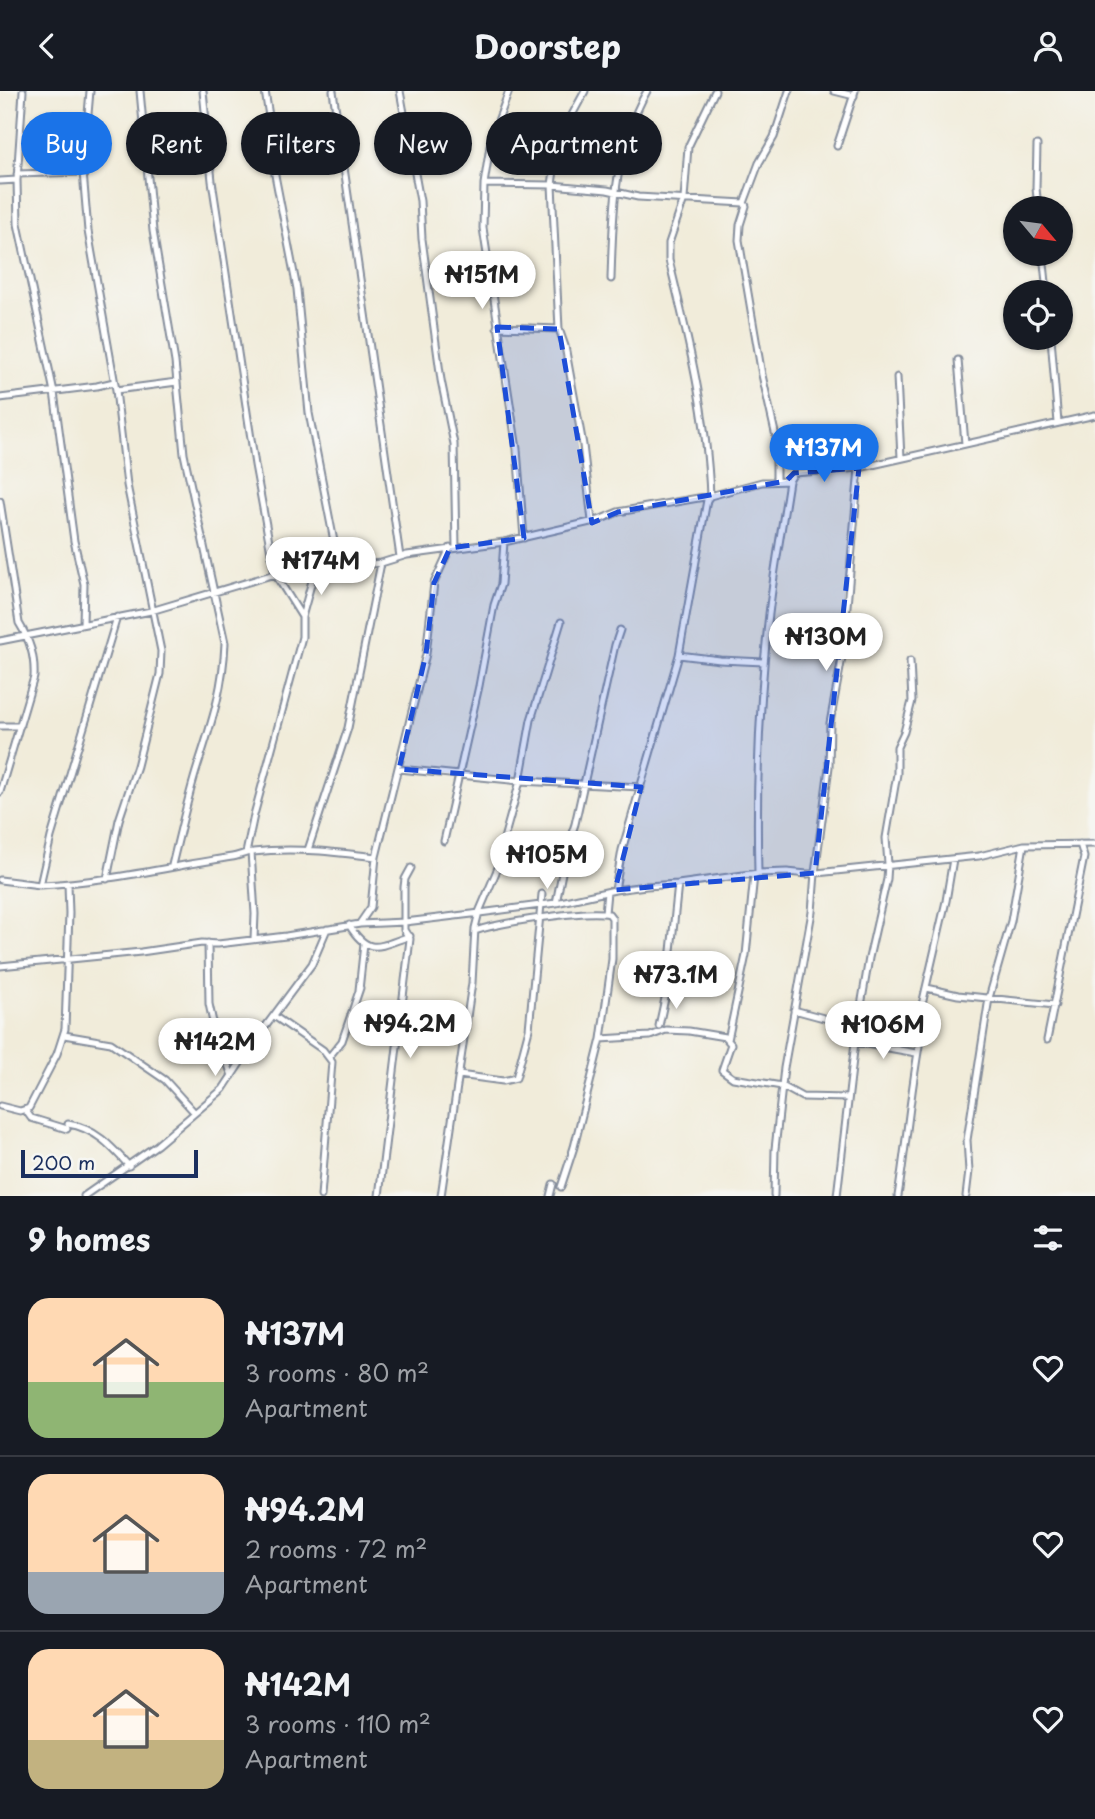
<!DOCTYPE html>
<meta charset="utf-8">
<style>
:root{--surface:#171b24;--page:#242831;--text:#f1f3f6;--muted:#9ea1a6;--line:#363941;--accent:#1a73e8}
body{margin:0;font-family:"Playpen Sans",sans-serif;background:var(--page);color:var(--text);height:100vh;display:flex;flex-direction:column;font-size:26px;white-space:nowrap}
*{box-sizing:border-box;margin:0}
p{font-size:23px;color:var(--muted)}
.icon{flex:none;width:38px;height:38px;fill:none;stroke:currentColor;stroke-width:2;stroke-linecap:round;stroke-linejoin:round}
.map{position:relative;height:1105px;overflow:hidden}
.sheet{display:flex;flex-direction:column;background:var(--surface);flex:1}
.sheet>*{flex:none}
.hud{position:absolute;left:21px;top:21px;width:700px;height:63px;display:flex;gap:14px}
.needle{width:46px;rotate:119deg}
.buttons{position:absolute;left:1003px;top:105px;display:grid;gap:14px}
.buttons a{display:grid;place-items:center;width:70px;height:70px;border-radius:50%;background:var(--surface);box-shadow:0 2px 5px #0004;font-size:35px}
.scale{position:absolute;left:21px;bottom:18px;width:177px;box-sizing:border-box;padding-left:7px;border:4px solid #1b2f5e;border-top:0;font-size:19px;line-height:24px;white-space:nowrap;color:#1b2f5e;-webkit-text-stroke:5px #f6f6f2;paint-order:stroke}
.price{position:absolute;translate:-50% -60px;padding:0 16px;border-radius:24px;background:#fff;color:#222;font-size:23px;line-height:46px;filter:drop-shadow(0 2px 4px #0008)}
.price::after{content:'';position:absolute;left:50%;top:42px;width:21px;height:16px;margin-left:-10px;background:inherit;clip-path:polygon(0 0,100% 0,50% 100%)}
.price.current{background:var(--accent);color:#fff}
ul{padding:0;list-style:none}
li{display:flex;align-items:center;gap:21px;height:175px;padding:0 28px}
li+li{border-top:2px solid var(--line)}
li span{display:grid;place-items:center;flex:none;width:196px;height:140px;border-radius:21px;color:#555}
li>.icon{margin-inline-start:auto}
span .icon{width:84px;height:84px;fill:#fffc;stroke-width:1}
li b{font-size:30px}
h2{display:flex;justify-content:space-between;align-items:center;height:84px;padding:0 28px;font-size:30px}
.chip{padding:0 24px;border-radius:32px;background:var(--surface);box-shadow:0 2px 5px #0004;font-size:24px;line-height:63px}
.chip.current{background:var(--accent);color:#fff}
header{display:flex;justify-content:space-between;align-items:center;height:91px;padding:0 28px;background:var(--surface);font-size:32px;font-weight:700}
.map>svg:first-child{display:block}
</style>
<header><svg class="icon" aria-label="back" viewBox="0 0 24 24"><path d="M15 5l-7 7 7 7"/></svg>Doorstep<svg class="icon" aria-label="person" viewBox="0 0 24 24"><circle cx="12" cy="8" r="4"/><path d="M4 21q1-7 8-7t8 7"/></svg></header>
<div class="map">
<svg width="1095" height="1105" viewBox="0 0 1095 1105">
<rect width="100%" height="100%" fill="#f6f6f2"/>
<filter id="ink" filterUnits="userSpaceOnUse"><feTurbulence type="fractalNoise" baseFrequency=".0143" numOctaves="2"/><feDisplacementMap in="SourceGraphic" scale="14" xChannelSelector="R" yChannelSelector="G"/><feConvolveMatrix kernelMatrix="1 2 1 2 8 2 1 2 1" color-interpolation-filters="sRGB"/></filter>
<filter id="wash" filterUnits="userSpaceOnUse"><feTurbulence type="fractalNoise" baseFrequency=".00686" numOctaves="4" result="noise"/><feDisplacementMap in="SourceGraphic" scale="28" xChannelSelector="R" yChannelSelector="G"/><feGaussianBlur stdDeviation="1.57" result="paint"/><feColorMatrix in="noise" values="0 0 0 0 0 0 0 0 0 0 0 0 0 0 0 0 0 1.4 0 .05"/><feComposite in="paint" operator="in"/></filter>
<g filter="url(#wash)">
<rect width="100%" height="100%" fill="#f1ecda"/>
</g>
<g filter="url(#ink)">
<g fill="none" stroke-linecap="round" stroke-linejoin="round">
<defs>
<path id="minor" d="M23 0 17 89 18 133 54 301 74 450 84 493 83 533
M90 0 83 81 88 140 116 299 127 394 161 560 160 583 137 675 119 729 107 788
M140 0 153 140 175 271 184 363 225 552C223 599 212 630 198 674 188 705 180 742 172 774
M203 0 212 90 255 374 275 483 302 526
M265 0 272 44 275 84 297 198 309 322 339 476
M333 0 400 466
M400 0 420 110 422 148 441 289 454 353 456 457
M509 0 491 49 484 93 483 137 517 358 524 447
M834 0 854 5
M1037 54 1036 97 1038 117
M837 55 855 0
M17 83 83 81
M0 90 17 89
M484 93 552 94 558 50 585 0
M744 112 759 72 774 46 789 0
M1043 163 1047 201
M611 188C613 122 613 60 647 0
M497 236 559 238 552 94 607 99 638 106 744 112 746 115 740 134 739 149 762 284 776 346V390
M559 238 565 255 583 354 592 430
M1051 247 1058 332
M958 269 965 353
M897 286 901 367
M116 299 177 291
M0 307 97 295 114 291
M859 377 1095 324
M0 410 19 532C30 550 35 565 34 586L0 701
M0 550 151 520 275 483 381 472 407 464 504 451 599 429 618 421 710 405 762 391 789 390
M679 564 720 569 764 571
M0 635H20
M399 678 520 690 641 696
M444 750 479 595 494 514 501 493 504 451
M308 759 348 637 381 472
M251 761 255 823 254 848
M246 762 254 724 302 546V526L315 479
M0 789 40 794 51 746 117 526
M40 794C105 791 168 776 232 766 239 765 246 761 253 761 294 756 335 761 376 766
M615 799 622 759 679 564 707 409 710 405C707 324 688 247 669 169V152L684 108 688 56 715 0
M556 812 567 757 575 733 615 554 620 539
M605 822 607 801
M360 832 371 816 376 766 426 563 434 492 450 457
M349 834C369 866 379 855 410 845
M475 840C498 832 586 818 609 823L612 827V868L601 948 650 945 666 939 689 940 725 946 731 953 722 979 733 987 782 995 802 1006 848 1007
M208 852 209 913 214 936 232 985
M0 875 141 861 202 852 218 853 286 845 360 833 405 831 472 823 556 812 615 799 646 795 678 793 758 782 787 781 807 783 979 765 1024 754 1095 753
M927 897 958 904 1055 914
M359 899 364 853
M921 918 946 810 953 768
M794 919 857 936
M274 925 323 959 332 971 321 1105
M659 935 667 898 678 793
M64 944 111 952 165 989 195 1022
M728 949 746 864 754 784 758 782C756 699 759 615 768 532 773 484 782 437 789 390L794 382 859 377 843 561 830 632 829 676 815 782 812 821 784 977 775 1058 774 1105
M1047 949 1084 766 1080 753
M855 951 916 962
M329 966 342 950 360 897
M459 984 503 990 516 987 529 938 542 803
M0 1015 20 1020 29 1017 57 963 65 938 69 822 68 793
M26 1020 31 1027 67 1038
M68 1033C95 1037 111 1055 129 1075
M561 1096 574 1056 601 948
M84 1105 157 1054 223 998 254 951 312 873 327 838
M379 1105 410 848 404 839V796L405 788 411 777
M441 1105 472 892 475 837 479 821 500 772 505 744 520 690 531 629 561 531
M550 1105 553 1093
M837 1105 855 951 869 867 887 788 888 773 886 747 897 683V656L904 641 912 610 910 570
M898 1105C908 1043 912 980 926 919
M966 1105 969 1080 967 1049 989 907 1011 830 1024 754"/>
</defs>
<use href="#minor" stroke="#868e9c" stroke-width="9"/>
<use href="#minor" stroke="#fff" stroke-width="5"/>
</g>
</g>
<path fill="#1d4ed8" fill-opacity="0.2" stroke="#1d4ed8" stroke-width="5" stroke-dasharray="14 9" stroke-linejoin="round" d="M497 236 559 238 592 432 618 421 786 390 794 382 859 377 815 782 615 799 641 696 399 678 426 563 434 492 450 457 524 447Z"/>
</svg>
<div class="buttons">
<a><svg class="needle" viewBox="-14 -14 28 28"><path d="M0-13l5 13h-10z" fill="#e53935"/><path d="M0 13l5-13h-10z" fill="#9ea1a6"/></svg></a>
<a><svg class="icon" aria-label="locate" viewBox="0 0 24 24"><circle cx="12" cy="12" r="6"/><path d="M12 2v4M12 18v4M2 12h4M18 12h4"/></svg></a>
</div>
<div class="scale">200 m</div>
<b class="price" style="left:482px;top:220px">₦151M</b>
<b class="price current" style="left:824px;top:393px">₦137M</b>
<b class="price" style="left:321px;top:506px">₦174M</b>
<b class="price" style="left:826px;top:582px">₦130M</b>
<b class="price" style="left:547px;top:800px">₦105M</b>
<b class="price" style="left:676px;top:920px">₦73.1M</b>
<b class="price" style="left:410px;top:969px">₦94.2M</b>
<b class="price" style="left:883px;top:970px">₦106M</b>
<b class="price" style="left:215px;top:987px">₦142M</b>
<div class="hud">
<a class="chip current">Buy</a>
<a class="chip">Rent</a>
<a class="chip">Filters</a>
<a class="chip">New</a>
<a class="chip">Apartment</a>
</div>
</div>
<section class="sheet">
<h2>9 homes<svg class="icon" aria-label="filters" viewBox="0 0 24 24"><path d="M4 7h16M4 17h16"/><circle cx="9" cy="7" r="2"/><circle cx="15" cy="17" r="2"/></svg></h2>
<ul>
<li><span style="background:linear-gradient(#ffd9b3 60%,#8fb573 0)"><svg class="icon" aria-label="home" viewBox="0 0 24 24"><path d="M3 11l9-7 9 7M6 9v11h12V9"/></svg></span><div><b>₦137M</b><p>3 rooms · 80 m²</p><p>Apartment</p></div><svg class="icon" aria-label="heart" viewBox="0 0 24 24"><path d="M12 20l-8-8c-3-5 5-10 8-4 3-6 11-1 8 4z"/></svg></li>
<li><span style="background:linear-gradient(#ffd9b3 70%,#9aa5b1 0)"><svg class="icon" aria-label="home" viewBox="0 0 24 24"><path d="M3 11l9-7 9 7M6 9v11h12V9"/></svg></span><div><b>₦94.2M</b><p>2 rooms · 72 m²</p><p>Apartment</p></div><svg class="icon" aria-label="heart" viewBox="0 0 24 24"><path d="M12 20l-8-8c-3-5 5-10 8-4 3-6 11-1 8 4z"/></svg></li>
<li><span style="background:linear-gradient(#ffd9b3 65%,#c2b280 0)"><svg class="icon" aria-label="home" viewBox="0 0 24 24"><path d="M3 11l9-7 9 7M6 9v11h12V9"/></svg></span><div><b>₦142M</b><p>3 rooms · 110 m²</p><p>Apartment</p></div><svg class="icon" aria-label="heart" viewBox="0 0 24 24"><path d="M12 20l-8-8c-3-5 5-10 8-4 3-6 11-1 8 4z"/></svg></li>
</ul>
</section>
